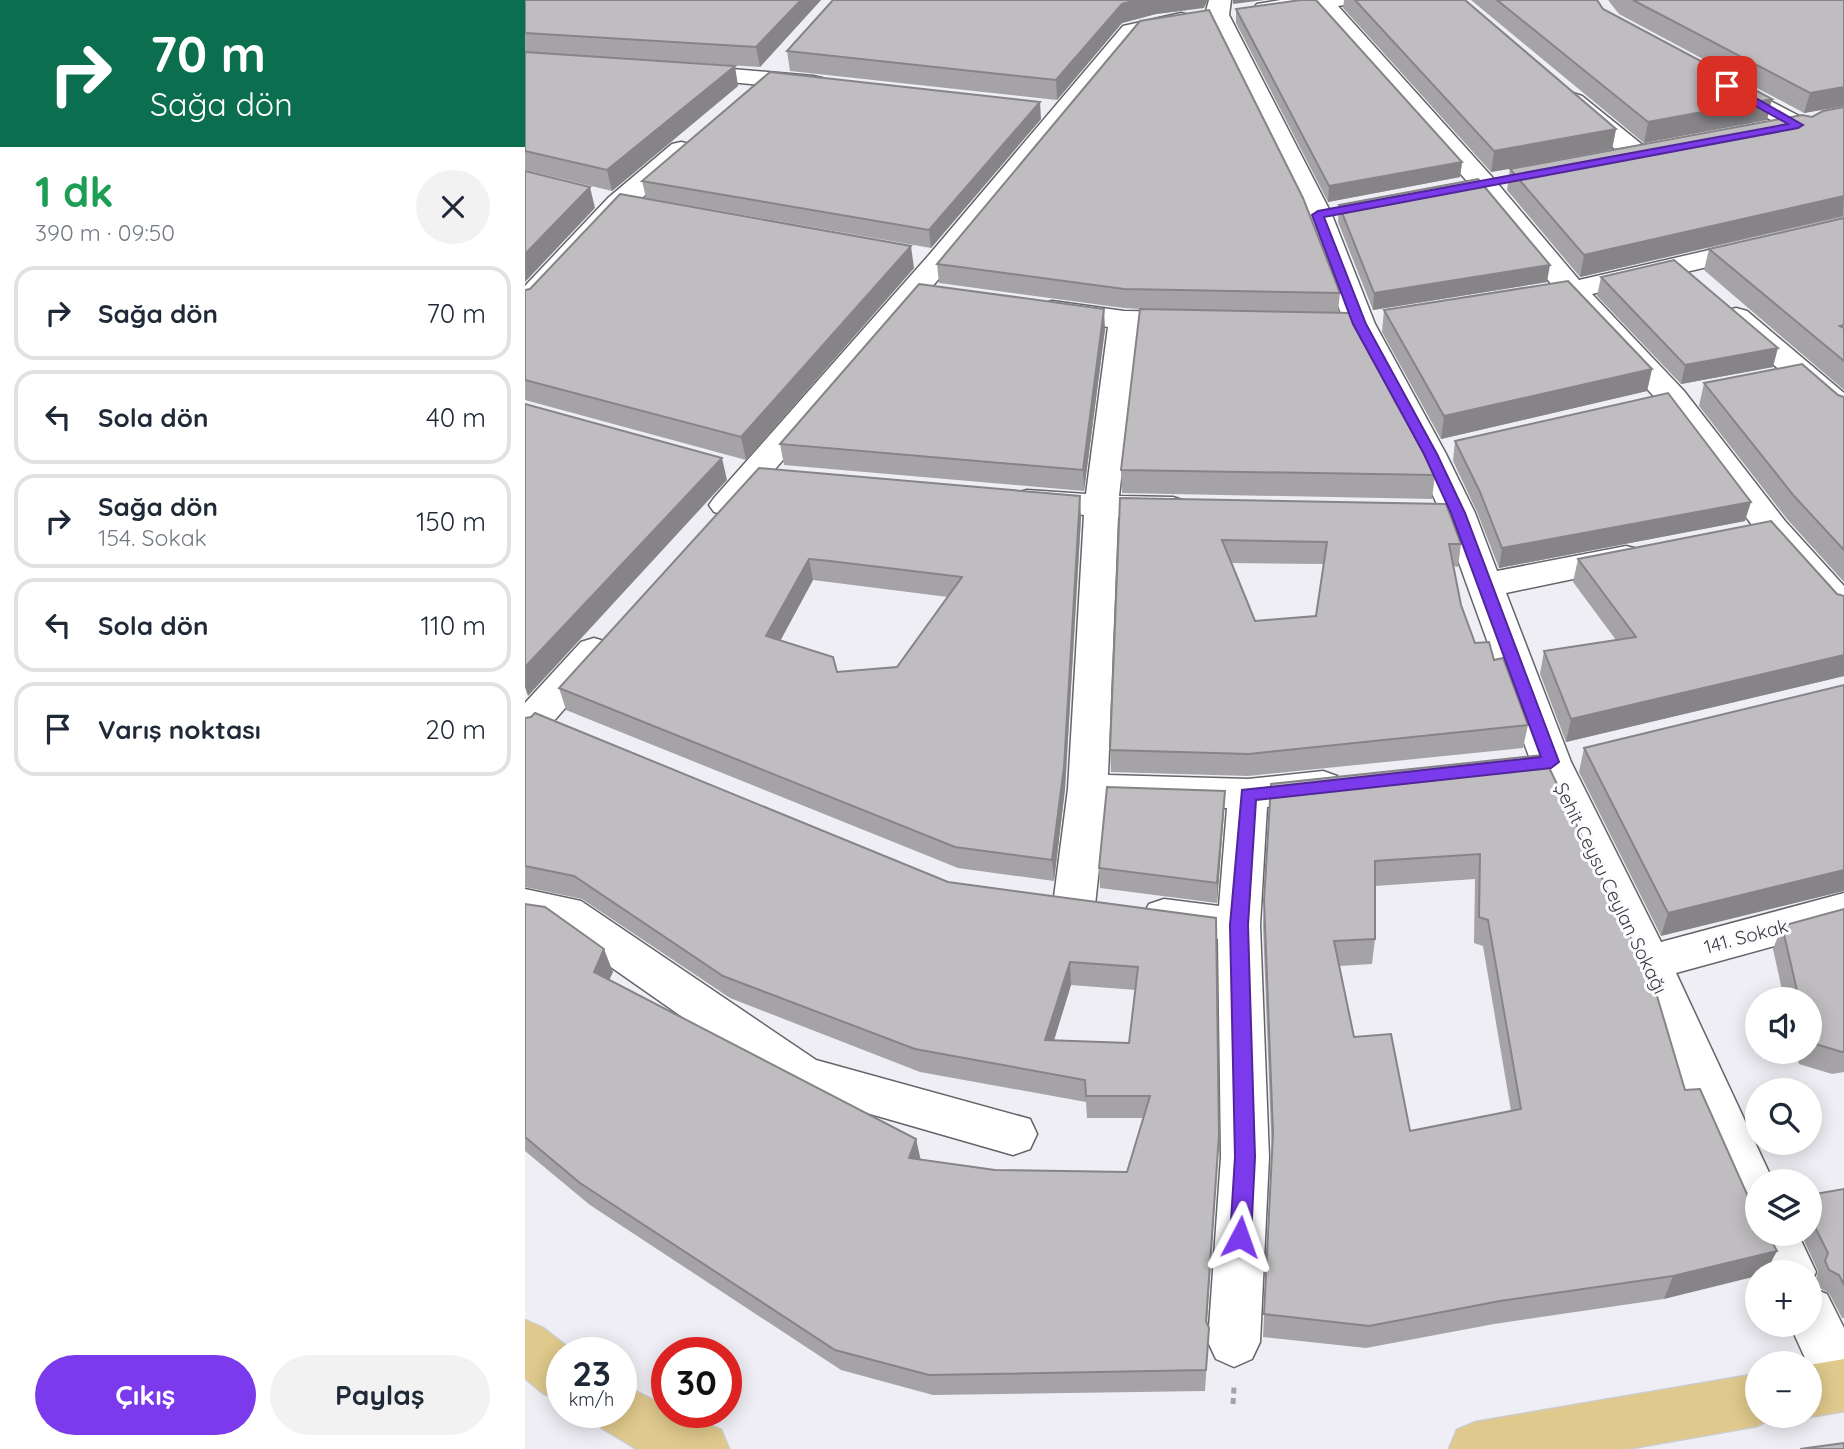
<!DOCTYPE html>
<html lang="tr">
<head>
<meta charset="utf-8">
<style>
	:root { --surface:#fff; --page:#f2f2f3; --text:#1f2937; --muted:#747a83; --line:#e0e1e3; --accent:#7c3aed }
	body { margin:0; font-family:Quicksand,sans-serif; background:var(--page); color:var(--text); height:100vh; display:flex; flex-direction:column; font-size:26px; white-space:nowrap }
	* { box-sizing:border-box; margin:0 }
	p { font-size:23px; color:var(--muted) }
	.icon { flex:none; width:38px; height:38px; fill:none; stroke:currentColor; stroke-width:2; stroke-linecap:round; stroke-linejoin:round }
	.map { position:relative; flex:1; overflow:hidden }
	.panel { display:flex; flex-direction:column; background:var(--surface); width:525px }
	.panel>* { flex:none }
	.guide { background:#0b6e4f; color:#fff; overflow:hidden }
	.tools { position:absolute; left:1220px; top:987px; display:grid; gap:14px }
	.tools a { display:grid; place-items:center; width:77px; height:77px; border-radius:50%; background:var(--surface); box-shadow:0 4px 18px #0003; font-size:35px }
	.speed { position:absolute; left:21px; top:1337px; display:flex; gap:14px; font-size:35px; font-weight:700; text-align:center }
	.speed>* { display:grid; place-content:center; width:91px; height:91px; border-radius:50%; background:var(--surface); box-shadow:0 4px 18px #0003; line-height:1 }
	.speed small { font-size:18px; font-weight:400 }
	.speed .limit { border:10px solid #d22; background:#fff; color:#111 }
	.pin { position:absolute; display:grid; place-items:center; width:60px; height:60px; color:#fff; margin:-30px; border-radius:14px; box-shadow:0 4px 10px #0006 }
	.me { position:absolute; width:77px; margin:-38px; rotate:4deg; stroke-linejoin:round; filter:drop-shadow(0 0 5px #0008) }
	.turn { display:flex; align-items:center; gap:24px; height:147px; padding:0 35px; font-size:32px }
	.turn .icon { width:91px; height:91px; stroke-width:2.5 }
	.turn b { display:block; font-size:49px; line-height:60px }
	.round { display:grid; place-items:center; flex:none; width:74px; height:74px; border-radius:37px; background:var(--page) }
	.head { display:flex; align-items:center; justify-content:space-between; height:119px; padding:0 35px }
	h1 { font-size:42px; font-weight:800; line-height:52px; color:#1e9e55 }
	.cta { display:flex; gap:14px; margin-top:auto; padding:14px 35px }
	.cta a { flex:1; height:80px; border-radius:42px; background:var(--accent); color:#fff; font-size:28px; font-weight:800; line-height:80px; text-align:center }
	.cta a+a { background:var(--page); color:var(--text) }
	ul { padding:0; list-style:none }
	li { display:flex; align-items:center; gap:21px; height:94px; margin:0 14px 10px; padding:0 21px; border:4px solid var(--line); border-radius:21px }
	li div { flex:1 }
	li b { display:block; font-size:26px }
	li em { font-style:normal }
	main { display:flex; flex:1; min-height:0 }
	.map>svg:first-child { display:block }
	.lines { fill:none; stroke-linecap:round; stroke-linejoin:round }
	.street-casing { stroke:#646569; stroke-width:3 }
	.primary-casing { stroke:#cccccd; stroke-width:3 }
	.path { stroke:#a2a2a7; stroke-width:5; stroke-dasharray:6 4.5; stroke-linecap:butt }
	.street { fill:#fff; fill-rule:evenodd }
	.primary { fill:#dfc98c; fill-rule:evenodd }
	.wall { fill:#a5a3a6; fill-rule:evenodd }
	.shaded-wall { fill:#868487 }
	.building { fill:#c0bdc1; stroke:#868487; stroke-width:2; fill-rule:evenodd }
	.route { fill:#7c3aed; stroke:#51269a; stroke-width:2 }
	.labels { text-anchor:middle; stroke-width:6; stroke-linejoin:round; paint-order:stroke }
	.street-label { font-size:19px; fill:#3c3c3f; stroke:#fcfcff }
</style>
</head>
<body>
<main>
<section class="panel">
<div class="guide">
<div class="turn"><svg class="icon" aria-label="right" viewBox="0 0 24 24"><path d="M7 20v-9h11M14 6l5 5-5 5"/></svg><div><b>70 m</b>Sağa dön</div></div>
</div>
<div class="head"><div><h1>1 dk</h1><p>390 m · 09:50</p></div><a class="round"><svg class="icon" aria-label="close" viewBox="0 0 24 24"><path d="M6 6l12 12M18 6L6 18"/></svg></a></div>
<ul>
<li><svg class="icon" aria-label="right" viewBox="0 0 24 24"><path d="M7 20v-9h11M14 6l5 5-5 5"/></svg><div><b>Sağa dön</b></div><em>70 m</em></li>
<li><svg class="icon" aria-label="left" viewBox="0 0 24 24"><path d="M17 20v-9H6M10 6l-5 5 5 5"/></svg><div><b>Sola dön</b></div><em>40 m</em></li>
<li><svg class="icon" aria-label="right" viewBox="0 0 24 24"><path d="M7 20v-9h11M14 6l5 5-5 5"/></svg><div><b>Sağa dön</b><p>154. Sokak</p></div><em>150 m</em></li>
<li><svg class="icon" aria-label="left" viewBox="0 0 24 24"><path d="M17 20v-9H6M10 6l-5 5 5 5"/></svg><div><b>Sola dön</b></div><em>110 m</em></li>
<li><svg class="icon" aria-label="arrive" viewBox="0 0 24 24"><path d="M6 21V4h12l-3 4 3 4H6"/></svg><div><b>Varış noktası</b></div><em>20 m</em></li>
</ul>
<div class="cta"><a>Çıkış</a><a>Paylaş</a></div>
</section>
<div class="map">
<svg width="1319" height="1449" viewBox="0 0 1319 1449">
	<rect width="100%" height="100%" fill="#eeeef4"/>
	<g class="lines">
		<g class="street-casing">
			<g id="street">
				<polygon points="684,0 706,0 704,15 807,215 850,324 921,454 950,513 972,571 1101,546 1113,549 1118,557 1113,565 1101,568 981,593 1046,762 1136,942 1319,893 1319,927 1151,973 1248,1181 1232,1181 1232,1234 1273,1234 1291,1272 1284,1287 1284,1272 1241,1272 1223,1234 1230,1220 1215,1214 1102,963 1006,762 916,513 889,454 820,324 779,215 680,15"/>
				<polygon points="756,0 822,0 819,5 813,6 967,177 1054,280 1319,219 1319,235 1067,294 1159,391 1260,521 1319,586 1319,620 1306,616 1236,537 1137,405 1040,300 1000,307 990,304 985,298 990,292 1027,285 949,189 790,10 740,16 732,14 728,9 732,4"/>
				<polygon points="656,13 664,15 668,20 664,25 614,36 424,267 213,512 201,515 189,512 184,505 189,498 404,255 598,26"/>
				<polygon points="160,65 288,76 297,78 300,83 297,88 288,90 151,77 148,72 151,67"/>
				<polygon points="1201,78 1282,120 1319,132 1319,148 1264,130 1192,90 1189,85 1192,80"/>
				<polygon points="1048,93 1057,96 1120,147 1124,153 1120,159 1111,161 1102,159 1039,106 1035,101 1039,96"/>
				<polygon points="156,142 165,144 169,150 165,156 103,210 10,309 0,312 0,286 83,198 147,144"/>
				<polygon points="527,301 599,311 665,312 676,315 680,321 676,327 665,330 613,329 594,496 648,497 660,501 665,508 660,515 648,519 593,517 583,775 723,779 798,771 812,776 818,786 812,796 798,801 742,807 735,925 744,1157 735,1342 727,1359 709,1367 691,1359 683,1342 696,1157 693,939 639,933 624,928 618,916 624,904 639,899 694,906 702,808 581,804 570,905 564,917 549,921 534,917 528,905 543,789 559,515 490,507 485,500 490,493 502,490 561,494 583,327 517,316 512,310 517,304"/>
				<polygon points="1211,308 1222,311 1319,393 1319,419 1308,416 1200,323 1196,317 1200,311"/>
				<polygon points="69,638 82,642 87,651 82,660 14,738 0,742 0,703 56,642"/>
				<polygon points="0,889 56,901 291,1060 505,1119 512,1134 505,1149 488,1155 262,1090 30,928 0,923"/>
				<polygon points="1284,1287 1302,1294 1319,1328 1319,1410 1300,1402 1265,1325 1284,1325"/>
			</g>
		</g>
		<g class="primary-casing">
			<g id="primary">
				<polygon points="0,1320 18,1328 50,1353 37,1353 37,1400 18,1393 0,1378"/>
				<polygon points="1319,1359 1319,1411 1284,1417 1282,1416 1284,1416 1284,1365"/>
				<polygon points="1232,1374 1232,1416 1252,1416 1232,1426 1102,1449 924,1449 932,1430 951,1422"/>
				<polygon points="96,1384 142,1407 142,1412 152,1412 196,1430 204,1449 112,1449 77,1428 70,1412 96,1412"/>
			</g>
		</g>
		<polyline class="path" points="708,1404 709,1387"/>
		<use href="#street" class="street"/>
		<use href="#primary" class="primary"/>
	</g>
	<g class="wall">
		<polygon points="0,0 296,0 235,67 156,62 213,86 87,191 0,170"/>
		<polygon points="819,0 940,0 1091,129 1087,149 1287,117 1319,107 1319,217 1055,277 982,190 985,169 966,172 818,8"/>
		<polygon points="946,0 1072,0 1078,9 1242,120 1119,143"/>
		<polygon points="1083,0 1319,0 1319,106 1279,113 1094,14"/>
		<polygon points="679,8 631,14 597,23 532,100 265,71 262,51"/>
		<polygon points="711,9 937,162 935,177 803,202 711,23"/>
		<polygon points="516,119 406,248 121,198 117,181"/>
		<polygon points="814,205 1022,282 848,310 813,222"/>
		<polygon points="1319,218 1319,390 1179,270 1184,249"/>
		<polygon points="412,264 815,293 813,312 910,475 907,499 597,493 596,470 615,309 599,308 414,283"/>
		<polygon points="389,268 221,460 0,400 0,290"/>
		<polygon points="1076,277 1248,367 1156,384 1072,296"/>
		<polygon points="859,310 1127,369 1122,391 916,439 857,332"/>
		<polygon points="580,329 559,491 259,465 255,444"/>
		<polygon points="1179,383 1319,397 1319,582 1262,519 1174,406"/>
		<polygon points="930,441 1220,521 974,568 952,512 928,461"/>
		<path d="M234,468L556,517L540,789L529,881L433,868L41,710L34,688ZM288,580L423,597L372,667L312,672L255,641Z"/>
		<path d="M595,498L936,544L933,567L928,566L936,605L950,643L969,660L1003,725L998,748L723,776L586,772L585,750ZM706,563L799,564L791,616L730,621Z"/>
		<polygon points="1053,559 1319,596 1319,676 1041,742 1015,674 1019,651 1091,640 1048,582"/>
		<polygon points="1319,685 1136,936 1054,772 1059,748"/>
		<path d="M0,718L423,882L691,918L694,1135L682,1323L684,1328L680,1391L408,1395L316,1370L65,1205L0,1151V904L88,972L84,980L391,1139L395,1160L470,1170L602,1172L618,1118H562L561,1102L395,1072L205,998L57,899L0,887ZM546,985L611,990L604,1043L529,1040Z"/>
		<path d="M1018,755L1160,1090L1231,1211L1139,1299L969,1324L841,1348L738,1337L747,1157L738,925L746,784ZM950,879L949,943L958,946L986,1111L885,1131L829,1037L814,966L847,964L850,939V886Z"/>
		<polygon points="700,791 699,811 692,903 575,888 574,868"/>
		<polygon points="1319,909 1319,1072 1307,1074 1274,1064 1271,1052 1284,1052 1284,999 1259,999 1248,949 1257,926"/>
		<polygon points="1319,1189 1319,1318 1317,1318 1304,1293 1295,1288 1291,1279 1293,1271 1276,1234 1284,1234 1284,1195"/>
	</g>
	<g class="shaded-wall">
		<polygon points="276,0 296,0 235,67 231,47"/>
		<polygon points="611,0 683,0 679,8 631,14 597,23 532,100 531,80 597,4"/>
		<polygon points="708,0 739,0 708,4"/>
		<polygon points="210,66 213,86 87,191 82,170"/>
		<polygon points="1319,87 1319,106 1279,113 1285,93"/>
		<polygon points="1247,99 1242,120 1119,143 1123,122"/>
		<polygon points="515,102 516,119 406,248 404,230"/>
		<polygon points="1091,129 1087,149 966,172 969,151"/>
		<polygon points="937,162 935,177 803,202 804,186"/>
		<polygon points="65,187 70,208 0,282 0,254"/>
		<polygon points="1319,196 1318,216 1055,277 1059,255"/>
		<polygon points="386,246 389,268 221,460 216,437"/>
		<polygon points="1025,265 1022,282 848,310 849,293"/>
		<polygon points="579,309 580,329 559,491 558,470"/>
		<polygon points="1253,348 1248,367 1156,384 1160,365"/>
		<polygon points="1127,369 1122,391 916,439 919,416"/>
		<polygon points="197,458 202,480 3,696 0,687 0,667"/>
		<polygon points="555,496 556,517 540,789 529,881 527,860"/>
		<polygon points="1226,502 1220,521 974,568 977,548"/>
		<polygon points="284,559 288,580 246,658 241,636"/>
		<polygon points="1319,655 1319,676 1041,742 1046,719"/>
		<polygon points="700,791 699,811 692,903 692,883"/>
		<polygon points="1319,870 1319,891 1136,936 1143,913"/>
		<polygon points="79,949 88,972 77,995 69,972"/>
		<polygon points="545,962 546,985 522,1063 520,1040"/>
		<polygon points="694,1135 693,1157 680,1342 681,1321"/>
		<polygon points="391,1139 396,1161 384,1158"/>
		<polygon points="1252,1251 1241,1272 1232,1272 1232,1276 1139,1299 1148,1276"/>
	</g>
	<g class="building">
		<polygon points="0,0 276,0 231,47 0,33"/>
		<polygon points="308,0 611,0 597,4 531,80 262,51"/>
		<polygon points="776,0 791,0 937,162 804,186 711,9"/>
		<polygon points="830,0 940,0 1091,129 969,151"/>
		<polygon points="972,0 1072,0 1078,9 1247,99 1123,122"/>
		<polygon points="1108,0 1319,0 1319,87 1285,93"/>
		<polygon points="684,10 778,198 815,293 599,289 412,264 615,21"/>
		<polygon points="0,52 210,66 82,170 0,151"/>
		<polygon points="245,72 515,102 404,230 117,181"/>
		<polygon points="1319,107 1319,196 1059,255 985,169 1277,115 1287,117 1298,111"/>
		<polygon points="0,171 65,187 0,254"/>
		<polygon points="953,179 1025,265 849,293 814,205"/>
		<polygon points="95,194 386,246 216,437 0,380 0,290 5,289"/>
		<polygon points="1319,218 1319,325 1315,326 1319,328 1319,361 1184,249"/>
		<polygon points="1149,260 1253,348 1160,365 1076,277"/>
		<polygon points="1043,281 1127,369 919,416 859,310"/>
		<polygon points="394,284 579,309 558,470 255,444"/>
		<polygon points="615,309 825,313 910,475 596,470"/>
		<polygon points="1277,364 1313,395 1319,397 1319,550 1269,496 1179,383"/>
		<polygon points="1143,393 1226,502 977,548 955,492 930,441"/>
		<polygon points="0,404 197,458 0,667"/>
		<path d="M234,468L555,496L539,767L527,860L430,847L34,688ZM284,559L305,561L437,577L372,667L312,672L308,657L241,636Z"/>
		<path d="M595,498L921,504L936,544H924L936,605L950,643L964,642L969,660L978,658L1003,725L724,754L585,750ZM697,540L802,542L791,616L730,621Z"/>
		<polygon points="1246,521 1312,594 1319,596 1319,655 1046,719 1019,651 1111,637 1053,559"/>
		<polygon points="1319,685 1319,870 1143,913 1059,748"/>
		<path d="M10,713L423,882L691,918L694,1135L681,1321L684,1328L681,1370L404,1375L310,1350L55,1183L0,1137V904L20,907L79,949L69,972L391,1139L384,1158L470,1170L602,1172L625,1096H561L560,1080L390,1049L198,976L49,876L0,866V718L6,717ZM545,962L613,967L604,1043L520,1040Z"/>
		<path d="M1018,755L1129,986L1160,1090L1175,1089L1225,1201L1232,1200L1231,1211L1232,1234H1243L1252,1251L1148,1276L975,1301L844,1326L739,1314L748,1133L739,900L746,784ZM955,854L954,917L963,920L996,1109L885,1131L866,1034L829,1037L809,941L850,939V861Z"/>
		<polygon points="582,787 700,791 692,883 574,868"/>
		<polygon points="1319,909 1319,1052 1317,1052 1284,1042 1284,999 1274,999 1257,926"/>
		<polygon points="1319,1189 1319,1285 1314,1275 1304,1270 1300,1261 1303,1253 1284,1215 1284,1195"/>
		<polygon points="1319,1443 1319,1449 1275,1449"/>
	</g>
	<polygon class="route" points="1198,84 1206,84 1278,125 1273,128 799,217 841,324 912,454 940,513 1034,762 1026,768 731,800 723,925 730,1157 726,1237 723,1243 715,1246 708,1243 705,1237 710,1157 705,925 717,790 1016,757 926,513 899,454 828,324 787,215 793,211 1263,124 1198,88"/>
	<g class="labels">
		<g class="street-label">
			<text transform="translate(1086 888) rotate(64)" y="7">Şehit Ceysu Ceylan Sokağı</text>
			<text transform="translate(1221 936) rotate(-15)" y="7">141. Sokak</text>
		</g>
	</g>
</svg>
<div class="tools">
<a><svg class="icon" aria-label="sound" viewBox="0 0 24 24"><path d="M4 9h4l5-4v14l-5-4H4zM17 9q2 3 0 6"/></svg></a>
<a><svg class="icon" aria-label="search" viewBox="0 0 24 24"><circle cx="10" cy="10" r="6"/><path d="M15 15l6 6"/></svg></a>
<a><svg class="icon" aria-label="layers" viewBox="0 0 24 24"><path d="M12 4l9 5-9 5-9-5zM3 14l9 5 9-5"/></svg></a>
<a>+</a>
<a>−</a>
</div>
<div class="speed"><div>23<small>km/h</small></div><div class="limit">30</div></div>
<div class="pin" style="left:1202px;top:86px;background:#d93025"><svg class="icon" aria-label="arrive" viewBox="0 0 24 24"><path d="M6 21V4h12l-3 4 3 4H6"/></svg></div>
<svg class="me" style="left:715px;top:1237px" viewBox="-20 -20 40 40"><path d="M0-17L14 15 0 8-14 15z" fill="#7c3aed" stroke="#fff" stroke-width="4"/></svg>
</div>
</main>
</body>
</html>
